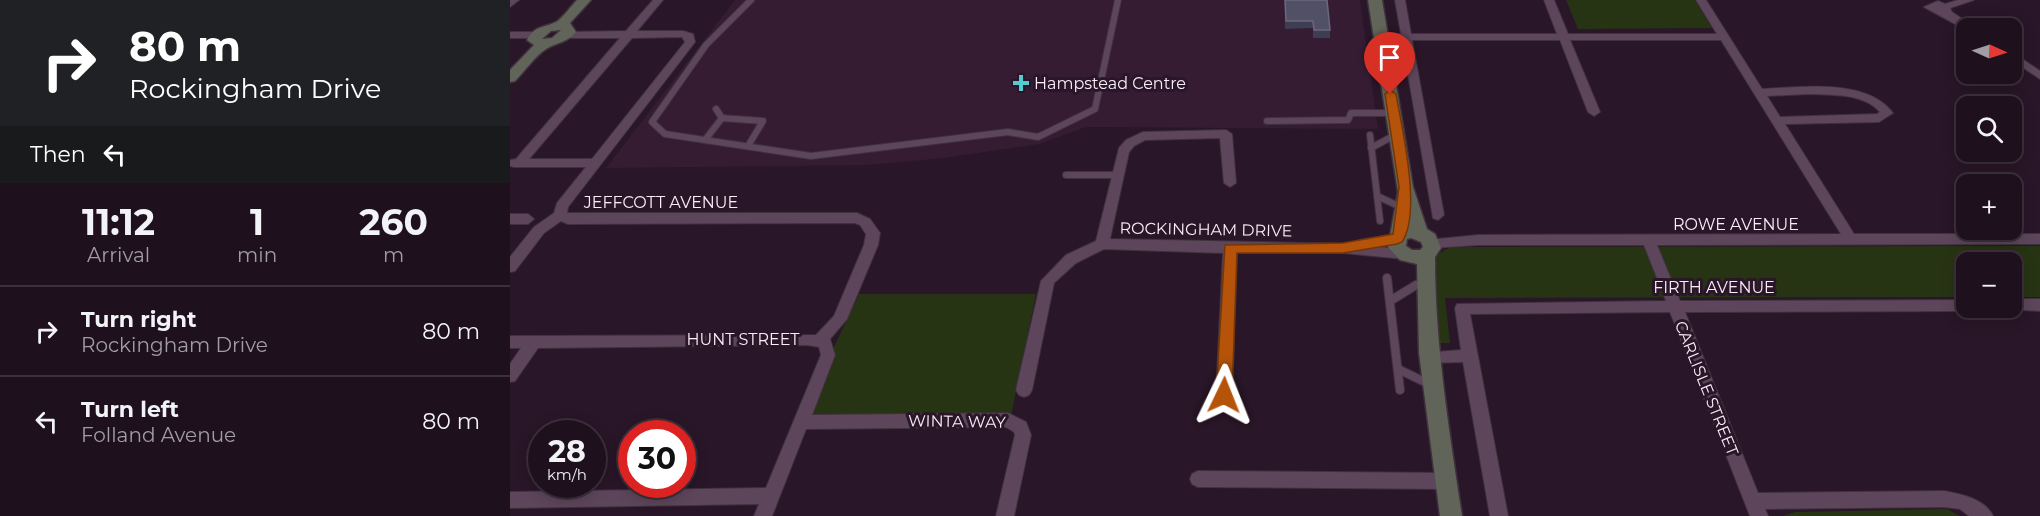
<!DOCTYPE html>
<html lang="en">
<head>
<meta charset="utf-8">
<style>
	:root { --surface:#1f101e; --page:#2c1e2b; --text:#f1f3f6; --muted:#a19da4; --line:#3c303c }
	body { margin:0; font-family:Montserrat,sans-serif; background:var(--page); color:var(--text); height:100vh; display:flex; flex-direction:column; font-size:22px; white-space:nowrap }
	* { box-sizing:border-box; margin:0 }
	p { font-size:20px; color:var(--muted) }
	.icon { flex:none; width:33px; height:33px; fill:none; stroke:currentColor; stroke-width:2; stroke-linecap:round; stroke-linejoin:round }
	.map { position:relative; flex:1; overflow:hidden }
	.side { display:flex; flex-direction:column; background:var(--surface); width:510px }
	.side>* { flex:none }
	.top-card { background:#202124; color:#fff; overflow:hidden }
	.needle { width:39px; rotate:93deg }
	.tools { position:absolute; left:1446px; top:18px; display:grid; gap:12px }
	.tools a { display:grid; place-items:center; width:66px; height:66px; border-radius:12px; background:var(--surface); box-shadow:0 3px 15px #0003,0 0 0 2px var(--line); font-size:30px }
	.speed { position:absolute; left:18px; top:420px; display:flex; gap:12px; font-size:30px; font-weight:700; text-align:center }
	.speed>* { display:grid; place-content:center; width:78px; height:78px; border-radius:50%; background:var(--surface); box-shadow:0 3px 15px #0003,0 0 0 2px var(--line); line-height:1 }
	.speed small { font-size:15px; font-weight:400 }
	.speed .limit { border:9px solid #d22; background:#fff; color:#111 }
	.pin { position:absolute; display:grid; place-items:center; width:51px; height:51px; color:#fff; margin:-62px -26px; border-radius:50% 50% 50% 0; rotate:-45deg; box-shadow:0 0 6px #0007 }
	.pin .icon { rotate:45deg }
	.me { position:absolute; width:66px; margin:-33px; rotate:2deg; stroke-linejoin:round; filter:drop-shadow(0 0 4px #0008) }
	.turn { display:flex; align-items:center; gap:21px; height:126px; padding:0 30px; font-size:27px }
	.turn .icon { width:78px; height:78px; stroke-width:2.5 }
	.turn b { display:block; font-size:42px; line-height:51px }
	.then { display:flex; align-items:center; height:57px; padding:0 30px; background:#0003; gap:12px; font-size:22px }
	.eta { display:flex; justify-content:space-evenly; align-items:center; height:102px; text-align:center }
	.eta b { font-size:36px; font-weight:700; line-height:42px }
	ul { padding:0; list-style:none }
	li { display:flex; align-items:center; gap:18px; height:90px; padding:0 30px; border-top:2px solid var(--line) }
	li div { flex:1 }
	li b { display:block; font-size:22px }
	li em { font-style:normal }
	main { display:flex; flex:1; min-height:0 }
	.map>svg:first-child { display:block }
	.built { fill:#351c33 }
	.green { fill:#273414 }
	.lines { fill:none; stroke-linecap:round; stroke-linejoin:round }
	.lane-far1-casing { stroke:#40313e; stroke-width:8 }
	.lane-casing { stroke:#40313e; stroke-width:10 }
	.street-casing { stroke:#40313e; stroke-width:2 }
	.secondary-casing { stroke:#40313e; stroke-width:3 }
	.lane-far1 { stroke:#5d465b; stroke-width:6 }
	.lane { stroke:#5d465b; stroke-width:8 }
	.street { fill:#5d465b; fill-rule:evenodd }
	.secondary { fill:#616559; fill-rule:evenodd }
	.wall { fill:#3d3d54 }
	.building { fill:#525066; stroke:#6c687d; stroke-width:1.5 }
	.route { fill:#b45309; stroke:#753606; stroke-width:1.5 }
	.poi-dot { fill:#52ccd0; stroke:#291628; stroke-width:2 }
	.labels { text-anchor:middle; stroke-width:6; stroke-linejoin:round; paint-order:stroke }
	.poi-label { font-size:16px; fill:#faecf8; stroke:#291628; text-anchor:start }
	.street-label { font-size:16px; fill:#faecf8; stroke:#291628 }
</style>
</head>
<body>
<main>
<section class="side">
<div class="top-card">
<div class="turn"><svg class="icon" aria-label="right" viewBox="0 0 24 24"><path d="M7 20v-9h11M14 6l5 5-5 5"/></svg><div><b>80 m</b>Rockingham Drive</div></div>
<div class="then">Then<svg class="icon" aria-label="left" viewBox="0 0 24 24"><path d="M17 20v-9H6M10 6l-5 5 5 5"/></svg></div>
</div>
<div class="eta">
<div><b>11:12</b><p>Arrival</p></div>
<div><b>1</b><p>min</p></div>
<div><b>260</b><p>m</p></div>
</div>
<ul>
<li><svg class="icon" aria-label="right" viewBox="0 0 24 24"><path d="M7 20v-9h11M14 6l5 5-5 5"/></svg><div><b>Turn right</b><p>Rockingham Drive</p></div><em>80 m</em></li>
<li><svg class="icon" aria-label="left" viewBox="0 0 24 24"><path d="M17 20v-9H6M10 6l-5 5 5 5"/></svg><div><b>Turn left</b><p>Folland Avenue</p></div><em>80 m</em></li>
</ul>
</section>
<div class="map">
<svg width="1530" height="516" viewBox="0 0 1530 516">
	<rect width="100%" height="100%" fill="#291628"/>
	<polygon class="built" points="225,0 850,0 868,129 576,127 529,144 434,158 357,165 96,168"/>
	<g class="green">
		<polygon points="1056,0 1185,0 1202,28 1068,29"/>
		<polygon points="1530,246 1530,297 1502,297 1502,262 1456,262 1456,297 935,298 940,343 927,343 917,261 940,247"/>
		<polygon points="349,294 526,294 501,416 289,421"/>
		<polygon points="1437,509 1450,516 1273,516 1285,512"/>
	</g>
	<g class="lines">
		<g class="lane-far1-casing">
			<g id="lane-far1">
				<polyline points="241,0 196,45 142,122 155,134 301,156 498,132 528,137 585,109 608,0"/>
				<polyline points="206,109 212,118"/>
				<polyline points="757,121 838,120 841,113 884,113"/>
				<polyline points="860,135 870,221"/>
				<polyline points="195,140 212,118 253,121 238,146"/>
				<polyline points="861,148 885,135"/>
				<polyline points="556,175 608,175"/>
				<polyline points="867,196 893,208"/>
			</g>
		</g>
		<g class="lane-casing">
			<g id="lane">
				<polyline points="877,278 890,390"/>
				<polyline points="880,301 906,285"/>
				<polyline points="888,369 921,385"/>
			</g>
		</g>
		<g class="street-casing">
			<g id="street">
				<polygon points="0,0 9,0 0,7"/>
				<path d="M143,0H153L127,31H173L183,34L185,42L58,207L57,213H347L360,219L370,233L368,245L337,319L320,339L325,355L302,415L498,413L516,422L521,435L504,516H486L505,435L504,432L496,427L296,429L262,516H244L249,504L0,508V492L256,488L311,355L309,347L297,345L28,348L5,381L0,382V364L11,348H0V336L306,335L324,316L354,245L356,234L350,225L345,223L58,224L51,221L34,233L5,271L0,272V257L24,227L44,213L47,203L76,167H4L0,166V160L6,159L110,38H57L52,35L57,32L116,31ZM172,37L175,42L82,159H19L122,38Z"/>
				<path d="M885,0H895L901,34H1047L1034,0H1044L1058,34H1207L1186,0H1196L1252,89C1291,87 1357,78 1383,113L1369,122L1275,124L1344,234H1530V244L1147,245L1170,301L1456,300V308H1462L1456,311L1175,312L1248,493L1434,491C1451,494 1475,499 1483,516H1459L1450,509L1434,507L1255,509L1258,516H1240L1160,312L960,314L998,516H980L953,362L918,363L913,361L911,357L913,353L951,350L945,308L947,304L1156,301L1134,245H968L922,248L917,246L915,243L917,240L968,235L1331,234L1211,40H1060L1090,112L1084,116L1078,112L1050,40H902L934,215L928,220L923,218L892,40H872L867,37L872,34H891ZM1298,94C1322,95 1353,93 1370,112L1367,114L1270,117L1257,96Z"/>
				<polygon points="1448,0 1464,0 1440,8 1442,12 1466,28 1456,30 1414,7 1428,1 1435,4"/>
				<polygon points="0,32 26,32 31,35 26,38 0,38"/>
				<polygon points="1502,52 1530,71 1530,79 1502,60"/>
				<polygon points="716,130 722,134 726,183 720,187 714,183 710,138 635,140 624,146 619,152 600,239 844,244 850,240 887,234 894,239 892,242 870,247 899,250 901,254 899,258 894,259 833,253 727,253 722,395 719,400 714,402 709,400 706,395 713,253 594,249 566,263 544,283 522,390 519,395 514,397 509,395 506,390 531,281 556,255 586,241 609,148 616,140 633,132"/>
				<polygon points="0,214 18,214 24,219 18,224 0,224"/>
				<polygon points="1502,299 1530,299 1530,311 1497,309 1502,308"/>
				<polygon points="688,471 936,473 942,476 944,481 942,486 936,489 688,487 682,484 680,479 682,474"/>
			</g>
		</g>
		<g class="secondary-casing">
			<g id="secondary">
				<path d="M67,0H81L60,23L66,32C57,43 47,42 36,49C25,56 15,71 5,81L0,82V70L24,45L17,40C24,26 33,28 46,22C53,18 61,6 67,0ZM51,30L42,38L32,39L41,31Z"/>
				<path d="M858,0H872L903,187L917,229L925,234L931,248L925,257C925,344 939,430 952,516H930L909,353L907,264L890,260L878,247L888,192ZM901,238L911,242L913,247L910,250H902L896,246L897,239Z"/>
			</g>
		</g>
		<use href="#lane-far1" class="lane-far1"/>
		<use href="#lane" class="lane"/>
		<use href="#street" class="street"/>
		<use href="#secondary" class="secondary"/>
	</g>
	<polygon class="wall" points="775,0 820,30 820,38 803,38 803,28 775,29"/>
	<polygon class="building" points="775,0 817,0 820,30 804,30 803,21 776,21"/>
	<path class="route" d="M880,90L886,94C892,129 912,212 892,242L887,244L833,253H727L722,395L720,400L714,402L709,400L706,395L715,245L833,243L883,234L889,187L875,94Z"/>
	<path class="poi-dot" d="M508 74h6v6h6v6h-6v6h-6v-6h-6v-6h6z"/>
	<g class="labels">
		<g class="poi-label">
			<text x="524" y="89">Hampstead Centre</text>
		</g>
		<g class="street-label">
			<text x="151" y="208">JEFFCOTT AVENUE</text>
			<text x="1226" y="230">ROWE AVENUE</text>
			<text transform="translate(696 229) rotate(1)" y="6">ROCKINGHAM DRIVE</text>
			<text x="1204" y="293">FIRTH AVENUE</text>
			<text x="233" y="345">HUNT STREET</text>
			<text transform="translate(1197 388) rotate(68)" y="6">CARLISLE STREET</text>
			<text transform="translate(447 421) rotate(1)" y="6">WINTA WAY</text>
		</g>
	</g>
</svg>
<div class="tools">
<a><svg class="needle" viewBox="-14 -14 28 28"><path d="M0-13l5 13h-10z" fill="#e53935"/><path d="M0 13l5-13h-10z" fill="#a19da4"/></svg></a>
<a><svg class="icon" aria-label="search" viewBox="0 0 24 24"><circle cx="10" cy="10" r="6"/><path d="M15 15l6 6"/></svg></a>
<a>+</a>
<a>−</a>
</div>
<div class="speed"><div>28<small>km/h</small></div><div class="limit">30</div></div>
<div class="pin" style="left:880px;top:94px;background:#d93025"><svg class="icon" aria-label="arrive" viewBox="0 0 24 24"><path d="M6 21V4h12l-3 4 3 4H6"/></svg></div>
<svg class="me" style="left:714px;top:395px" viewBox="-20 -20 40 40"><path d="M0-17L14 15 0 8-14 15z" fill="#b45309" stroke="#fff" stroke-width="4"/></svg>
</div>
</main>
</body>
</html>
